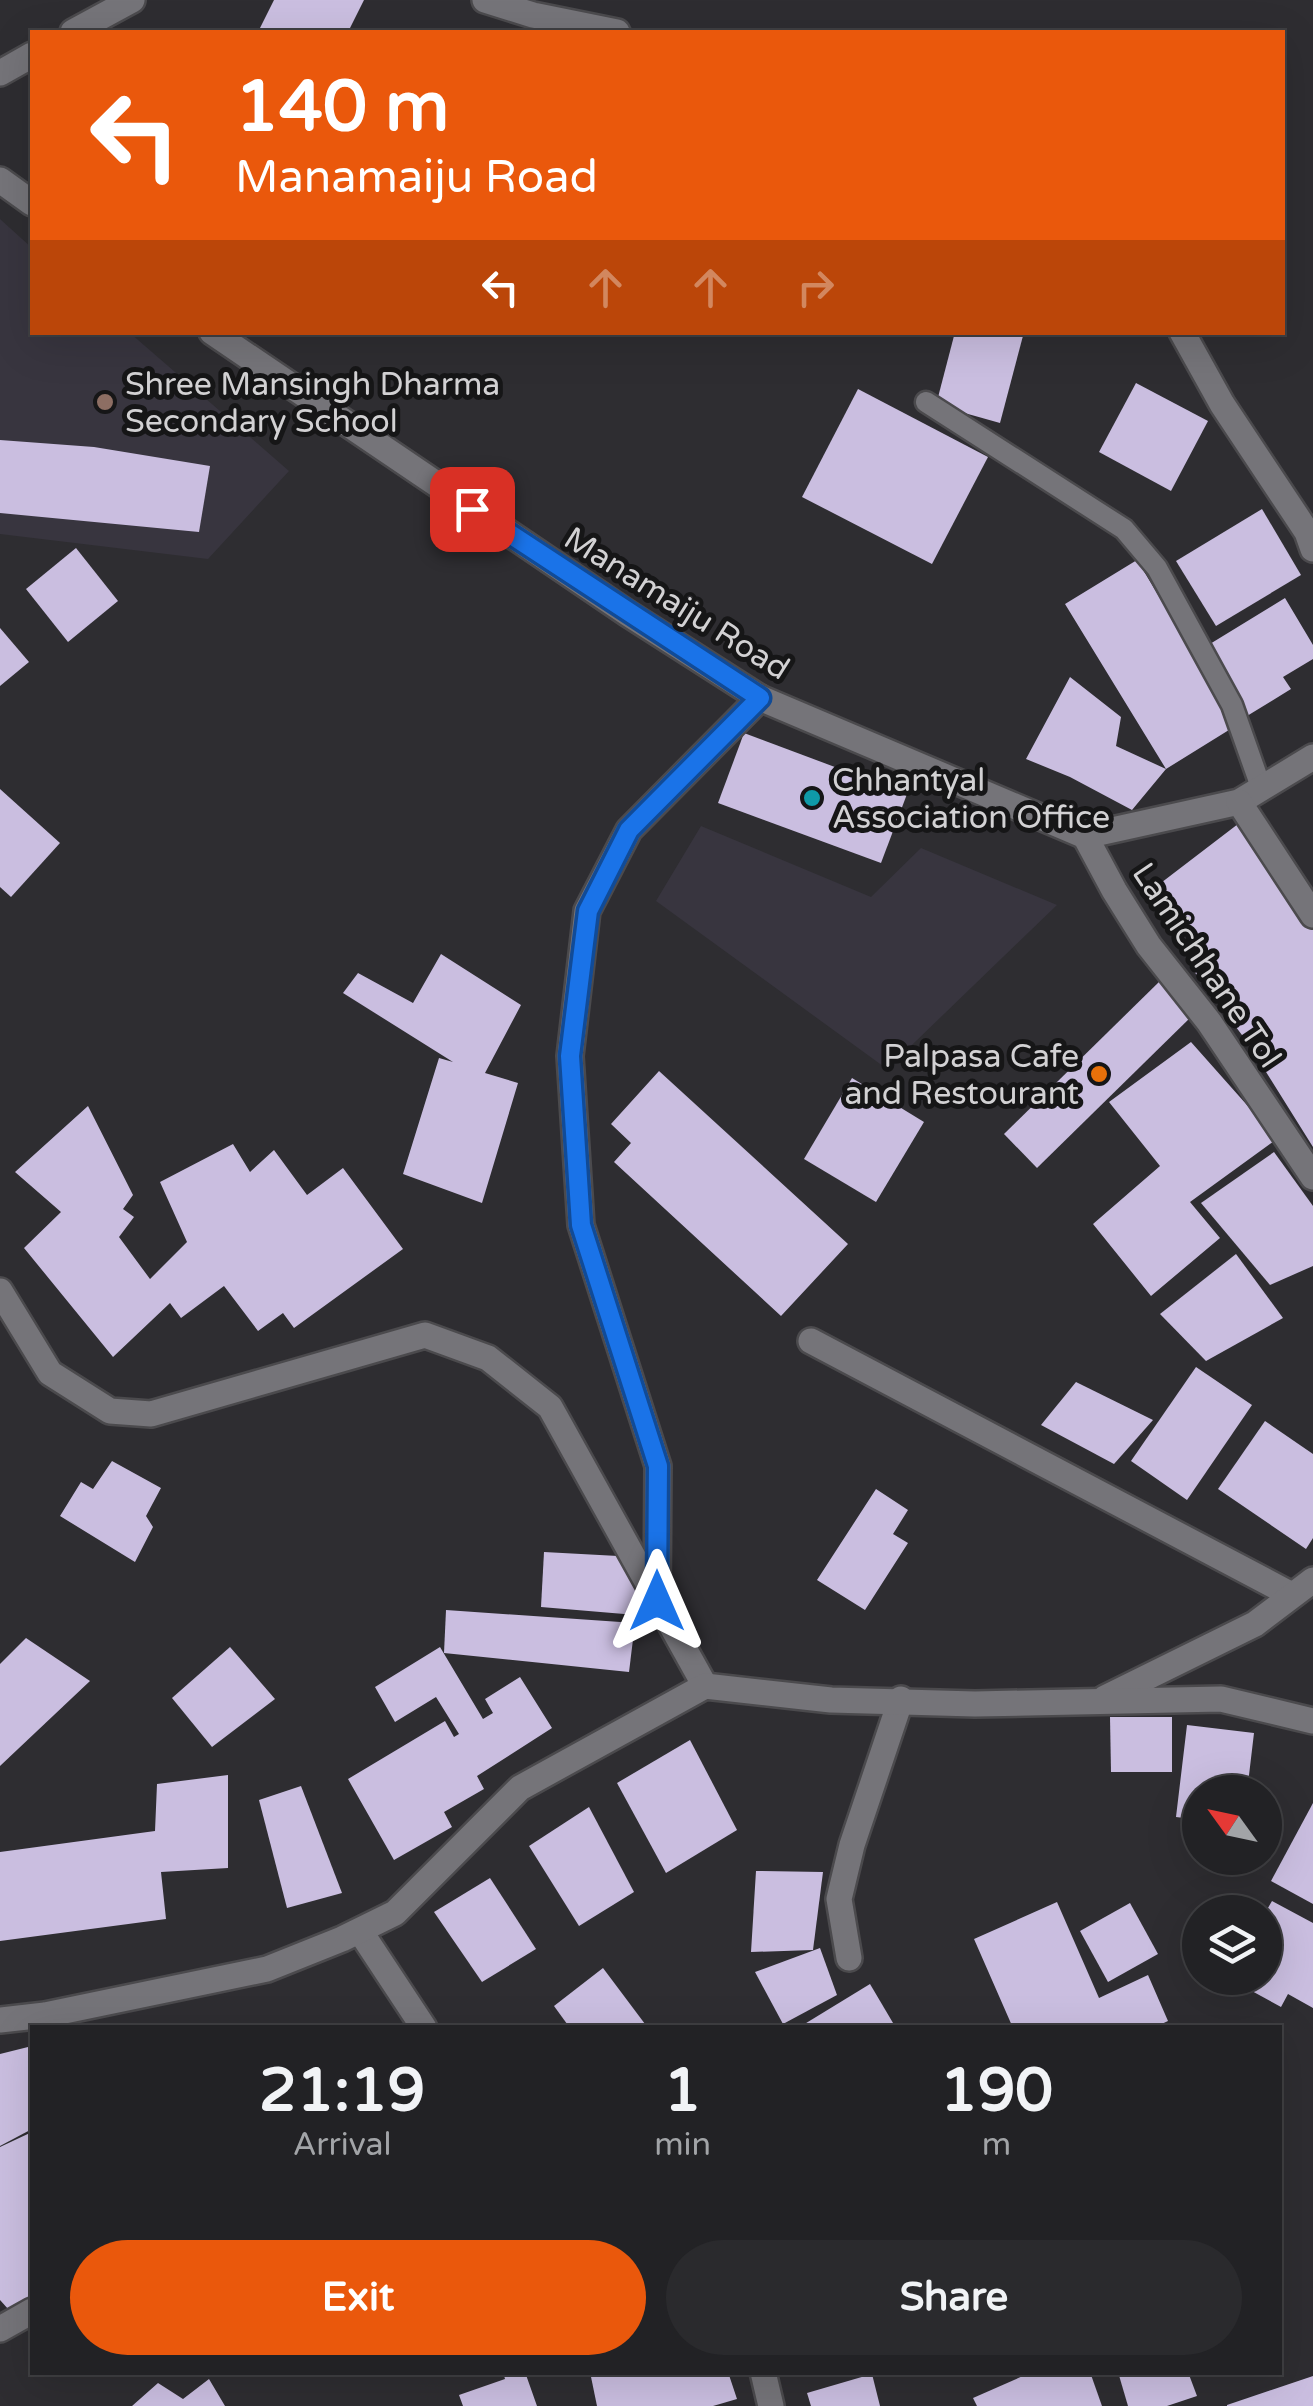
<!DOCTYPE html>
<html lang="en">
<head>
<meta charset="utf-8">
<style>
	:root { --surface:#222225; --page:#2a2a2d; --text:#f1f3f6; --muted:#a2a4a7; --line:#3f3f42; --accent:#ea580c }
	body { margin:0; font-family:"Varela Round",sans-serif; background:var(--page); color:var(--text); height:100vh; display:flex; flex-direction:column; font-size:38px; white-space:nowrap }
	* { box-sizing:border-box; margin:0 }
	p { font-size:32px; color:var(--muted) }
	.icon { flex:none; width:55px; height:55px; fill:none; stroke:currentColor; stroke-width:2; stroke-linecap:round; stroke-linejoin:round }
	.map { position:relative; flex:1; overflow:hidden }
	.sheet { position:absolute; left:30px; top:2025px; width:1252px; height:350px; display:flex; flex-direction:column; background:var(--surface); border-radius:0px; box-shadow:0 10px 40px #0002,0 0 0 2px var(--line) }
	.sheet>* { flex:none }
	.hud { position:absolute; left:30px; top:30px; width:1255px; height:305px; border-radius:0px; box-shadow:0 10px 40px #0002,0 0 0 2px var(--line); background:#ea580c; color:#fff; overflow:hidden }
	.needle { width:65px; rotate:303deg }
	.fabs { position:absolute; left:1182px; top:1775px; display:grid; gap:20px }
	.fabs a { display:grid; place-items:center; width:100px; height:100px; border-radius:50%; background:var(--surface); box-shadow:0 10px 40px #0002,0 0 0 2px var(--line); font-size:50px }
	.pin { position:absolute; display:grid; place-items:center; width:85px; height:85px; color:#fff; margin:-42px; border-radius:20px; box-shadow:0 5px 15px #0006 }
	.me { position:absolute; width:110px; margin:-55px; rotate:0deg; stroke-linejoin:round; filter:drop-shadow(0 0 8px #0008) }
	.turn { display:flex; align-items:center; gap:35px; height:210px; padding:0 40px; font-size:45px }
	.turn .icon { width:130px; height:130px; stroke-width:2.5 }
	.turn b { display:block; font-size:70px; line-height:85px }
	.lanes { display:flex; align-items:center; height:95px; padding:0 40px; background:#0003; justify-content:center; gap:50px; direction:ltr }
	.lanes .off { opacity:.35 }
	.eta { display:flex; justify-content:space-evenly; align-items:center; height:170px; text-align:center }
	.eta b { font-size:60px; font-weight:700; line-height:70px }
	.cta { display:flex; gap:20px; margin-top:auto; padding:20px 40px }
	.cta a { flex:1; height:115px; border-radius:60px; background:var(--accent); color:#fff; font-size:40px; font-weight:700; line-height:115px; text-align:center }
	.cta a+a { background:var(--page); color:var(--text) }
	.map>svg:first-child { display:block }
	.built { fill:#38353f }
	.building { fill:#cabee0 }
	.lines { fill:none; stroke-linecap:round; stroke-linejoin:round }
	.service-casing { stroke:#4b4a4d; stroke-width:25 }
	.minor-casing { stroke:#4b4a4d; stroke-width:30 }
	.service { stroke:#757479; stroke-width:20 }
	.minor { stroke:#757479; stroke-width:25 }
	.route-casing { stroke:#114b97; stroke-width:25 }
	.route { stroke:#1a73e8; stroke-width:18 }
	.education-dot { fill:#8d6e63; stroke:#161617; stroke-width:4 }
	.culture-dot { fill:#0f9aa8; stroke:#161617; stroke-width:4 }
	.food-dot { fill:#e8710a; stroke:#161617; stroke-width:4 }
	.labels { text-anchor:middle; stroke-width:10; stroke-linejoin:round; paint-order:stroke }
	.poi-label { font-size:32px; fill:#d2d1d3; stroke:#161617; text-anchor:start }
	.street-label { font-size:32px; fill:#d2d1d3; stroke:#161617 }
</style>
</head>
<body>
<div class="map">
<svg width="1313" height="2406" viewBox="0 0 1313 2406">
	<rect width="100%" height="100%" fill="#2e2d31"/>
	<g class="built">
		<polygon points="0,219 32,248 32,332 130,333 289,471 208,559 0,534"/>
		<polygon points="701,826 871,897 921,848 1057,905 887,1069 656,901"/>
	</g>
	<g class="building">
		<polygon points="274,0 364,0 348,32 258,32"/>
		<polygon points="955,332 1024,332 1000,423 936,405"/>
		<polygon points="1136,383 1208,421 1171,491 1099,452"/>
		<polygon points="858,389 988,457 932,564 802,497"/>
		<polygon points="0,440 94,447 210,466 199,532 0,513"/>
		<polygon points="1262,509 1301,575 1216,626 1176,561"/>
		<polygon points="76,548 118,601 68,642 26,589"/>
		<polygon points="1137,560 1237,725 1166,769 1132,810 1070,777 1026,759 1070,677 1121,717 1116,746 1166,769 1065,604"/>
		<polygon points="1285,598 1313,645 1313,659 1283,677 1291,689 1247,716 1205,647"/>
		<polygon points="0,628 29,662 0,686"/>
		<polygon points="744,733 907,794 881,863 718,803"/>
		<polygon points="0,789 60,843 11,897 0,887"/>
		<polygon points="1238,824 1313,923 1313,1147 1248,1043 1190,966 1203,956 1153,889"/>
		<polygon points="441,954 521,1005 485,1073 518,1083 482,1203 403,1174 439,1058 453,1062 343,993 358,973 413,1003"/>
		<polygon points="1161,980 1194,1014 1037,1168 1004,1134"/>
		<polygon points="1191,1042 1277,1139 1190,1202 1220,1238 1151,1296 1093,1224 1160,1166 1109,1102"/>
		<polygon points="659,1071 848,1244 781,1316 614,1162 631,1143 611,1124"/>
		<polygon points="852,1078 924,1122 876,1202 804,1159"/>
		<polygon points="88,1106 133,1195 123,1209 134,1217 119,1237 150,1279 187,1242 160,1182 233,1144 250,1172 274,1150 307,1195 343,1168 403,1249 294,1328 283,1313 258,1331 224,1286 181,1318 170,1303 113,1357 24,1248 61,1212 15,1172"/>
		<polygon points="1274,1152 1313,1206 1313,1266 1270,1285 1201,1203"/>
		<polygon points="1236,1254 1283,1318 1206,1361 1160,1314"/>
		<polygon points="1196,1367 1252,1405 1187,1500 1131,1461"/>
		<polygon points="1076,1382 1153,1420 1114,1464 1041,1425"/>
		<polygon points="1265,1421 1313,1454 1313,1538 1306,1549 1218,1489"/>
		<polygon points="112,1461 161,1488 146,1516 153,1527 135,1562 60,1516 81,1482 93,1489"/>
		<polygon points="876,1489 908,1510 893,1534 908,1543 865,1610 817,1580"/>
		<polygon points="544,1552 618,1556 640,1576 636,1615 541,1607"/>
		<polygon points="446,1610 635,1623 629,1672 444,1653"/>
		<polygon points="26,1638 90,1681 0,1766 0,1664"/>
		<polygon points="230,1647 275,1699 212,1747 172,1698"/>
		<polygon points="440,1647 483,1719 493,1713 485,1699 520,1677 552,1728 477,1776 484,1789 444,1812 452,1827 394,1860 348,1779 445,1721 454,1737 459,1734 436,1697 395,1722 375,1687"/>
		<polygon points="1110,1717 1172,1717 1172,1772 1111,1772"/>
		<polygon points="1187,1725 1254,1733 1247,1792 1200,1792 1200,1820 1176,1817"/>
		<polygon points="690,1740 737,1830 666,1873 617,1783"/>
		<polygon points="228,1775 228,1868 161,1872 166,1919 0,1941 0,1852 155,1831 157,1784"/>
		<polygon points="301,1786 342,1893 287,1908 259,1800"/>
		<polygon points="1313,1803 1313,1904 1271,1881"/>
		<polygon points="589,1807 634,1892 579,1926 529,1846"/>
		<polygon points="756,1871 823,1872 813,1950 751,1952"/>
		<polygon points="490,1878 536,1949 482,1982 434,1912"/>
		<polygon points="1272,1901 1313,1923 1313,2008 1288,1994 1281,2007 1228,1978 1265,1978 1265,1913"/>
		<polygon points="1057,1902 1099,1998 1148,1975 1168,2021 1153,2028 1013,2028 974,1939"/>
		<polygon points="1130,1903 1158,1954 1108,1982 1080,1931"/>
		<polygon points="820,1948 837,1995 783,2024 755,1972"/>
		<polygon points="603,1968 648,2028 570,2028 554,2006"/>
		<polygon points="870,1984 896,2028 798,2028"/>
		<polygon points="32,2046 32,2129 0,2146 0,2054"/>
		<polygon points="32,2132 32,2296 9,2310 0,2300 0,2147"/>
		<polygon points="503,2372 525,2372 537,2406 463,2406 459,2395 505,2379"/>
		<polygon points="590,2372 728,2372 737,2399 713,2406 597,2406"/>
		<polygon points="1032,2372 1090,2372 1102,2406 977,2406 973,2398"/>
		<polygon points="1118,2372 1188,2372 1197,2396 1167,2406 1128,2406"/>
		<polygon points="872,2374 880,2406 811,2406 807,2393"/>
		<polygon points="1313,2376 1313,2406 1227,2406 1227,2405"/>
		<polygon points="209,2379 225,2406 132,2406 158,2383 183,2399"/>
	</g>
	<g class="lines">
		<g class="service-casing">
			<polyline id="service" points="926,402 1124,529 1157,568 1232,705 1262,790"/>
		</g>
		<g class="minor-casing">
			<g id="minor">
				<polyline points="485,0 533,15 617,32"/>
				<polyline points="73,32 132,0"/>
				<polyline points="0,73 32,55"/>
				<polyline points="0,180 32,203"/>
				<polyline points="212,332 627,613 760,698 1085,836 1239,802 1313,757"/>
				<polyline points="1182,332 1222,404 1307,532 1313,549"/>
				<polyline points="1239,802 1313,915"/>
				<polyline points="1085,836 1114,890 1149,946 1209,1022 1313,1177"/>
				<polyline points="0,1291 50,1373 110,1411 151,1414 425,1335 488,1358 550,1407 705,1686"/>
				<polyline points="811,1341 1290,1594"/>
				<polyline points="657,1601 658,1466 581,1225 570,1056 587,911 629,830 760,698"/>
				<polyline points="1105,1698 1255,1624 1313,1580"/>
				<polyline points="360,1931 424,2028"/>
				<polyline points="849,1958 839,1899 852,1845 901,1699"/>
				<polyline points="0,2020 45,2015 267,1969 342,1939 395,1913 520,1788 705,1686 831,1700 975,1704 1221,1699 1313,1721"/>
				<polyline points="0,2329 32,2311"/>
				<polyline points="763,2372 771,2406"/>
			</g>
		</g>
		<use href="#service" class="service"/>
		<use href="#minor" class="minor"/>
	</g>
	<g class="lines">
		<g class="route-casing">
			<polyline id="route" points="472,509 760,698 629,830 588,911 570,1056 581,1225 658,1466 657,1601"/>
		</g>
		<use href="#route" class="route"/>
	</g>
	<circle class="education-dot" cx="105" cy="402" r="10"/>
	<circle class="culture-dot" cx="812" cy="798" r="10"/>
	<circle class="food-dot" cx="1099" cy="1074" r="10"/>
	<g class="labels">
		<g class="poi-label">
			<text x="125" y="395">Shree Mansingh Dharma<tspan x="125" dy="37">Secondary School</tspan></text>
			<text x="832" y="791">Chhantyal<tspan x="832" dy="37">Association Office</tspan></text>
			<text x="1079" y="1067" text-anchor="end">Palpasa Cafe<tspan x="1079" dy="37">and Restourant</tspan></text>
		</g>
		<g class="street-label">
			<text transform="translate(677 603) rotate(32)" y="11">Manamaiju Road</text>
			<text transform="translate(1207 965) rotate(56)" y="11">Lamichhane Tol</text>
		</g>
	</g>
</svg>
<div class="fabs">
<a><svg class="needle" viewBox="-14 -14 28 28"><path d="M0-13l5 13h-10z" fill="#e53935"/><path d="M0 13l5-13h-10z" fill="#a2a4a7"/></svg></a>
<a><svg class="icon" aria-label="layers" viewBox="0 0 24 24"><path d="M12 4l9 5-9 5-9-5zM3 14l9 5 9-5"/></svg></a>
</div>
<div class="pin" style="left:472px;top:509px;background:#d93025"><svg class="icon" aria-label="arrive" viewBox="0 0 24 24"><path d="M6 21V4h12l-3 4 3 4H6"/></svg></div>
<svg class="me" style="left:657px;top:1601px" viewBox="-20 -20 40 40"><path d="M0-17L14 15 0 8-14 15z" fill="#1a73e8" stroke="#fff" stroke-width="4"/></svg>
<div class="hud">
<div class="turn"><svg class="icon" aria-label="left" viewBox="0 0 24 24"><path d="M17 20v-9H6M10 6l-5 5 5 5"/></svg><div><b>140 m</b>Manamaiju Road</div></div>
<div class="lanes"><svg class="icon" aria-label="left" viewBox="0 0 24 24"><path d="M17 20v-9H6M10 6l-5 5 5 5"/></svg><svg class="icon off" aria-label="ahead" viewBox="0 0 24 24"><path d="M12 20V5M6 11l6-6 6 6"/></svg><svg class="icon off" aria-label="ahead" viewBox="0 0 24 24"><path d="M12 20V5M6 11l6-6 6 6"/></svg><svg class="icon off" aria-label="right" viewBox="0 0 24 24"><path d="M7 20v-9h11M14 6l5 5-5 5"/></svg></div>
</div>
<section class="sheet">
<div class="eta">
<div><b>21:19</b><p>Arrival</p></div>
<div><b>1</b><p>min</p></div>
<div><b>190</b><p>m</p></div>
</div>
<div class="cta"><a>Exit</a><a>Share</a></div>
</section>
</div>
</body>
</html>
